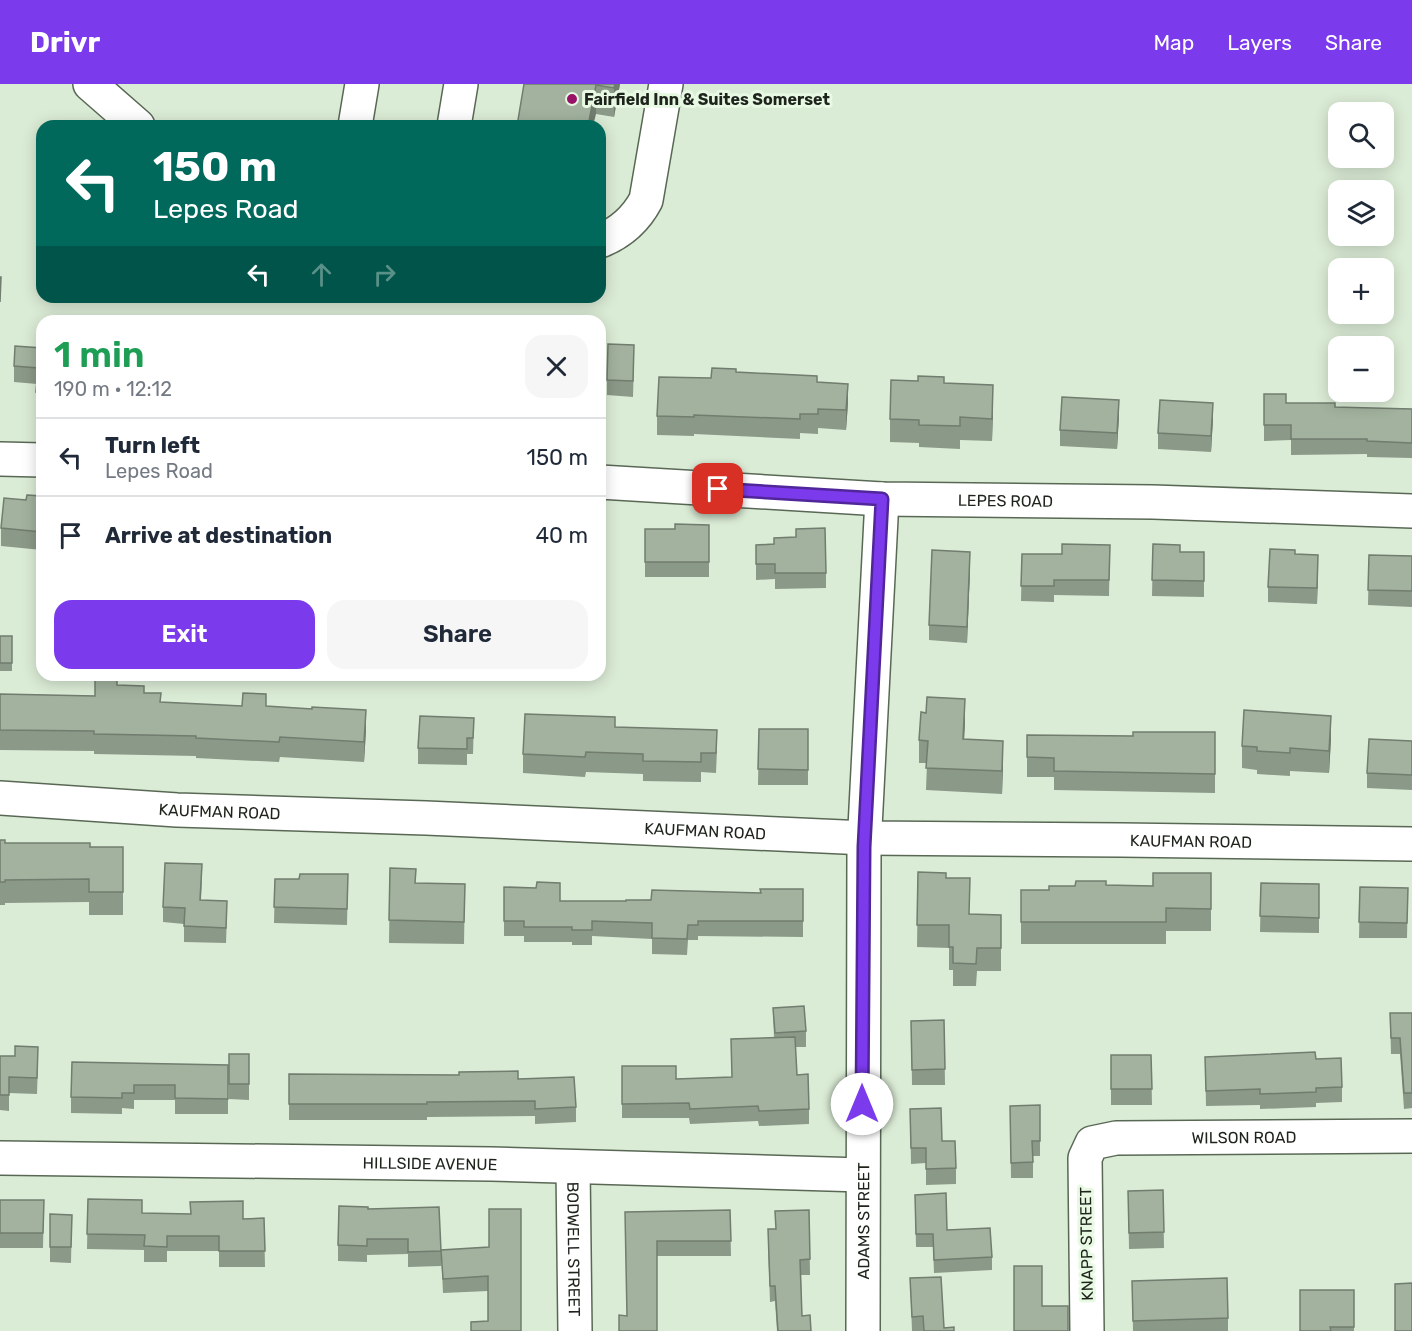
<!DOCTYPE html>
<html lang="en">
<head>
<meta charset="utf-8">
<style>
	:root { --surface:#fff; --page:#f6f6f7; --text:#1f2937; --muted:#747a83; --line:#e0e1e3; --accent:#7c3aed }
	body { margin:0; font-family:Rubik,sans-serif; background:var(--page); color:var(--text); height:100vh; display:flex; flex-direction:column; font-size:22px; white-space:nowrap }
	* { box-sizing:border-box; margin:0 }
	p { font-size:20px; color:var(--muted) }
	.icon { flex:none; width:33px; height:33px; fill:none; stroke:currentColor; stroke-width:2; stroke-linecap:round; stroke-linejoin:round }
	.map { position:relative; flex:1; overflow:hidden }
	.panel { position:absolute; left:36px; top:231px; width:570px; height:366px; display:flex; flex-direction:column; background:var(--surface); border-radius:18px; box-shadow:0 3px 15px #0003 }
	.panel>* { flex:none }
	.top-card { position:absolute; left:36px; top:36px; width:570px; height:183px; border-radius:18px; box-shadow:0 3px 15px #0003; background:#00695c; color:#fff; overflow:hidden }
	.fabs { position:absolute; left:1328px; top:18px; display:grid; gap:12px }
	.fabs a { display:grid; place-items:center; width:66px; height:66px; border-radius:12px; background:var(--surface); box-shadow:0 3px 15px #0003; font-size:30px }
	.pin { position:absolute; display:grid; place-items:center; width:51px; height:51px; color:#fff; margin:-26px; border-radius:12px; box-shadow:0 3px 9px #0006 }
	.me { position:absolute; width:66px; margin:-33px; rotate:0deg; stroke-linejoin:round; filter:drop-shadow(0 0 4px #0008) }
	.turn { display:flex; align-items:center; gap:21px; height:126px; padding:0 18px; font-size:27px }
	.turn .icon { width:78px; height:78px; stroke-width:2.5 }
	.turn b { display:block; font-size:42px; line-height:51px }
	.lanes { display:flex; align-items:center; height:57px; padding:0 18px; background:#0003; justify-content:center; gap:30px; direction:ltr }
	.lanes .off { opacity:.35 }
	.round { display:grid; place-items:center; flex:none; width:63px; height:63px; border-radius:18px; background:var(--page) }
	.overview { display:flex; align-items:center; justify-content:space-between; height:102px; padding:0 18px }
	h1 { font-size:36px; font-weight:600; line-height:45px; color:#1e9e55 }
	.cta { display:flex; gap:12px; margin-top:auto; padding:12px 18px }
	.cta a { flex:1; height:69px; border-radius:18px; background:var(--accent); color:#fff; font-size:24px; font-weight:600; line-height:69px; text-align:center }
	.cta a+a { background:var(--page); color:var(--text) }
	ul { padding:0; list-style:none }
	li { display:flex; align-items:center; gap:18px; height:78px; padding:0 18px; border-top:2px solid var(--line) }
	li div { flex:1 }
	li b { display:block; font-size:22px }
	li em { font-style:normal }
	header { display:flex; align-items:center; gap:36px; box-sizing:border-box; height:84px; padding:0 30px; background:var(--accent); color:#fff }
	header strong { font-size:28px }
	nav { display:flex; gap:33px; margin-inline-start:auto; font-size:21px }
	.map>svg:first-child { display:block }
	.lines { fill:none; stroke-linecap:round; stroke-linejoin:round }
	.minor-casing { stroke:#596855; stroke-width:36 }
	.minor { stroke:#fff; stroke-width:33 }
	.wall { fill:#8b9988 }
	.shaded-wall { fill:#717d6f }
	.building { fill:#a2b29e; stroke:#717d6f; stroke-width:1.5 }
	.route-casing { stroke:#51269a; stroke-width:15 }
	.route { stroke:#7c3aed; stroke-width:10 }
	.poi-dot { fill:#981367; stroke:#e8f9e3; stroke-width:2 }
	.labels { text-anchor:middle; stroke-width:6; stroke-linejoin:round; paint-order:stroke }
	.poi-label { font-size:16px; font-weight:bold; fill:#1e241c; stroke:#e8f9e3; text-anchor:start }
	.street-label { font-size:16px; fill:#1e241c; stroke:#e8f9e3 }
</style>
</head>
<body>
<header>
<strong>Drivr</strong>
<nav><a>Map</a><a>Layers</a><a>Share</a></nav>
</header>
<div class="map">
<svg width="1412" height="1247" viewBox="0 0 1412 1247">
	<rect width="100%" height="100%" fill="#dbecd6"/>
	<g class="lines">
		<g class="minor-casing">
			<g id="minor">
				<polyline points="90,0 138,42"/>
				<polyline points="355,42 362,0"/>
				<polyline points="454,42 461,0"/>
				<path d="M600,157C620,149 636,135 646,116L666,0"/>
				<polyline points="0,375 42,376"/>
				<path id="s1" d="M600,398L882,415L1153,418L1412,427"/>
				<path id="s2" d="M0,714L177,726L426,734L866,754L1121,756L1412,760"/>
				<path id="s3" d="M0,1074L491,1080L862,1091"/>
				<path id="s4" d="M573,1083L575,1247"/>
				<path id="s5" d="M863,1247L864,763L882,415"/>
				<path id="s6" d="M1087,1247L1085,1074L1092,1059L1116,1054L1412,1052"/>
			</g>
		</g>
		<use href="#minor" class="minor"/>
	</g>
	<g class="wall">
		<polygon points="524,0 620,0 614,33 596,30"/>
		<polygon points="42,264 42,324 36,324 37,300 14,298 14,282"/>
		<polygon points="634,277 633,313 607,311 607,296"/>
		<polygon points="736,288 817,298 848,319 846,346 818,344 818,350 800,349 800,355 694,350 694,352 657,351 657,332 711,294"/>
		<polygon points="944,299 993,324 992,357 960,356 960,365 919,363 919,359 890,358 890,335"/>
		<polygon points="1264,310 1286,319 1335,323 1412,325 1412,374 1367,373 1367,370 1291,371 1291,356 1264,357"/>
		<polygon points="1119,331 1117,365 1060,362 1060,346"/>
		<polygon points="1213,334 1211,368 1158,365 1158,349"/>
		<polygon points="42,412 42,466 1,462 1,444"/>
		<polygon points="709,441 709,493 645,493 645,445 675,445"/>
		<polygon points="600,450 603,450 602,489 600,489"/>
		<polygon points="1153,460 1180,468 1204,468 1204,513 1152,512"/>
		<polygon points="756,461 826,489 826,504 775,505 775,495 756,496"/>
		<polygon points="1110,461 1109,512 1054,511 1054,518 1021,517 1022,470 1062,470"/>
		<polygon points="1295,470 1318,487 1317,520 1268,518 1268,503"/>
		<polygon points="1369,471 1412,472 1412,523 1368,521"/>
		<polygon points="970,484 967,559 929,556 929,541"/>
		<rect x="0" y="552" width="12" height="35"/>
		<polygon points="117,601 144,609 161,618 242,622 266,622 366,646 364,678 280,673 279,678 196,674 196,672 94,670 94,667 0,666 0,610 95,612"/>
		<polygon points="926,629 965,637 964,655 1003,680 1002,710 926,706 927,679 919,679 919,656"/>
		<polygon points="474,634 473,670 467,670 467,681 418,680 418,664"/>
		<polygon points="615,643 717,666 716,689 701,688 701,698 643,697 643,690 586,688 585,693 523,689 523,670"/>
		<polygon points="759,645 808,645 808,701 758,701"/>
		<polygon points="1215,648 1215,709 1054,706 1054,693 1027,693 1027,651 1133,652"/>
		<polygon points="1331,655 1329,689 1290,687 1290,692 1257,690 1257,686 1242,684 1242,662"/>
		<polygon points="1412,657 1412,706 1367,704 1367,689"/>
		<polygon points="0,756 5,759 90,763 123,763 123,831 89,831 89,818 5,819 5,821 0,821"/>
		<polygon points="390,784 416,799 465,800 464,860 389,859"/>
		<polygon points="918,788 946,794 970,830 1001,831 1001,887 977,887 976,902 953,902 953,886 949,886 949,864 917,863"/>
		<polygon points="1211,789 1211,847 1166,847 1166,860 1021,860 1021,806 1049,806 1106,801 1153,802"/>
		<polygon points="348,790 347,841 274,839 275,795 299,795"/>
		<polygon points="202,795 201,816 227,832 226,859 184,858 184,840 163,838 163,823"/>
		<polygon points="1261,799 1319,800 1319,849 1260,848"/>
		<polygon points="504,803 536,804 560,817 626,817 760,809 760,805 803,805 803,853 698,852 698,856 688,856 687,871 652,870 652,855 592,852 592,861 572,861 572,858 524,858 524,852 504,852"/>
		<polygon points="1360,803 1408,804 1407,854 1359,854"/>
		<polygon points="773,924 806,947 806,963 795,963 797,991 809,1025 809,1040 759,1042 758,1037 690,1040 689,1034 622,1034 622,982 676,995 732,993 774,954"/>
		<polygon points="1390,929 1412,929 1412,1024 1404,1025 1400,970 1391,970"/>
		<polygon points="944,936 945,1001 912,1001 911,937"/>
		<polygon points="229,970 249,970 249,1016 229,1015"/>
		<polygon points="1111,971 1151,971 1152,1021 1111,1021"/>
		<polygon points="0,972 38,979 37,1010 9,1009 9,1027 0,1026"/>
		<polygon points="1205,973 1316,975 1342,1003 1342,1018 1316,1019 1316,1023 1260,1025 1260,1021 1206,1022"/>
		<polygon points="228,981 228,1030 175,1030 175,1016 134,1016 134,1025 122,1024 122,1030 71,1029 71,1013"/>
		<polygon points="289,990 518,995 576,1023 576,1038 535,1040 535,1032 427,1033 427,1036 289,1036"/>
		<polygon points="1040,1021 1040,1072 1033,1072 1033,1094 1011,1094 1010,1022"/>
		<polygon points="910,1025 942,1057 956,1084 956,1100 926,1101 926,1079 911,1080"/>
		<polygon points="1163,1106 1164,1164 1129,1165 1128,1107"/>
		<polygon points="915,1111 947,1146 992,1173 992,1186 934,1189 933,1163 916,1163"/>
		<polygon points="88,1115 142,1129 243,1135 264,1134 265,1183 219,1183 219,1167 167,1167 167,1178 144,1178 144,1166 87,1165"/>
		<polygon points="0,1116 44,1116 43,1164 0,1164"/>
		<polygon points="368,1125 441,1167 441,1182 408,1183 408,1170 367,1171 367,1178 338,1177 338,1161"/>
		<polygon points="730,1126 731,1172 657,1172 625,1128"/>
		<polygon points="809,1126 810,1191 801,1191 802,1232 811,1247 777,1247 775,1217 770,1218 768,1160 775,1145"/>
		<polygon points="50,1130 72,1131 71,1179 50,1178"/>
		<polygon points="489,1163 488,1237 488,1207 443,1209 441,1166"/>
		<polygon points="910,1194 944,1244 954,1247 912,1247"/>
		<polygon points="1132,1197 1228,1234 1228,1247 1133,1247"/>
		<polygon points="1354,1206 1354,1247 1300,1247"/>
	</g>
	<g class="shaded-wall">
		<polygon points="615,0 620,0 614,33 614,4"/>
		<polygon points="596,1 596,30 593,42 588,42"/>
		<polygon points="602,285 602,304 600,334 600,316"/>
		<polygon points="848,300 848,319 846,346 846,326"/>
		<polygon points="993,301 993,324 992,357 992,335"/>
		<polygon points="1119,316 1119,331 1117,365 1117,349"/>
		<polygon points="1213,319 1213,334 1211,368 1211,352"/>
		<polygon points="970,468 970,484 967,559 967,543"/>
		<polygon points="1318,471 1318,487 1317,520 1317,504"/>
		<polygon points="965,615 965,637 963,678 963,655"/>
		<polygon points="366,626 366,646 364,678 364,658"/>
		<polygon points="1331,632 1331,655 1329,689 1329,667"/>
		<polygon points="1003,657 1003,680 1002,710 1002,687"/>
	</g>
	<g class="building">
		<polygon points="524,0 615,0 614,4 596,1 588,42 517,42"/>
		<polygon points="0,193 1,193 0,218"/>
		<polygon points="608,260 634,261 633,297 607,296"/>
		<polygon points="15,262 42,264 42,309 36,308 38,284 14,282"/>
		<polygon points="712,284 736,285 736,288 817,292 817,298 848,300 846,326 818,325 818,330 800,330 800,335 694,331 694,333 657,332 659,293 711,294"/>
		<polygon points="600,285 602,285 600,316"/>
		<polygon points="918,292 944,293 944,299 993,301 992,335 960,333 960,342 919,341 919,336 890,335 891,296 918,297"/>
		<polygon points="1264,310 1286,310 1286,319 1335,319 1335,323 1412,325 1412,359 1367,357 1367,355 1291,355 1291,341 1264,341"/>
		<polygon points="1062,313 1119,316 1117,349 1060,346"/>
		<polygon points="1160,316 1213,319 1211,352 1158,349"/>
		<polygon points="27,411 42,412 42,448 1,444 4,414 26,416"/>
		<polygon points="675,440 709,441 709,478 645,478 645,445 675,445"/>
		<polygon points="825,444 826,489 775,489 775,480 756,480 756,461 774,460 774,454 796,453 796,445"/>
		<polygon points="600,450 603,450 602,474 600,474"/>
		<polygon points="1062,460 1110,461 1109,496 1054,496 1054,502 1021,502 1022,470 1062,470"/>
		<polygon points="1153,460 1180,461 1180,468 1204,468 1204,497 1152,496"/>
		<polygon points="1270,465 1295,466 1295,470 1318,471 1317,504 1268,503"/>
		<polygon points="932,466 970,468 967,543 929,541"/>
		<polygon points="1369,471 1412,472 1412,507 1368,506"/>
		<rect x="0" y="552" width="12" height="27"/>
		<polygon points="95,594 117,595 117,601 144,602 144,609 161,609 160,618 242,622 243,609 266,610 266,622 312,625 312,623 366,626 364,658 280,653 279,658 196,654 196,652 94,650 94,647 0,646 0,610 95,612"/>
		<polygon points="927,613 965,615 963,655 1003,657 1002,687 926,684 928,657 919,656 921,628 926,629"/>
		<polygon points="1244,626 1331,632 1329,667 1290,664 1290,669 1257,667 1257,663 1242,662"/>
		<polygon points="525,630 615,633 615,643 717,646 716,669 701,669 701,678 643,677 643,670 586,668 585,673 523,670"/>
		<polygon points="420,632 474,634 473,654 467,654 467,665 418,664"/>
		<polygon points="759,645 808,645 808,686 758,685"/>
		<polygon points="1133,648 1215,648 1215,690 1054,687 1054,674 1027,673 1027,651 1133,652"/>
		<polygon points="1369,655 1412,657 1412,691 1367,689"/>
		<polygon points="0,756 5,756 5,759 90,759 90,763 123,763 123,808 89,808 89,795 5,796 5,798 0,798"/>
		<polygon points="165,779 202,780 200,816 227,817 226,844 184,842 185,824 163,823"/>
		<polygon points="390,784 416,785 415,799 465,800 464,838 389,836"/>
		<polygon points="918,788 946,789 946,794 970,794 969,830 1001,831 1001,864 977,864 976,880 953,879 953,863 949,863 949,841 917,841"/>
		<polygon points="1153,789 1211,789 1211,825 1166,824 1166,838 1021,838 1021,806 1049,806 1049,802 1075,802 1076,797 1106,797 1106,801 1153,802"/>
		<polygon points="300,790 348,790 347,825 274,823 275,795 299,795"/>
		<polygon points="537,798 560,799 560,817 626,817 626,816 651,816 652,806 761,809 760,805 803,805 803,837 698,837 698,841 688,841 687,855 652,854 652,839 592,837 592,846 572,846 572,843 524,843 524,837 504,837 504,803 536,804"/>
		<polygon points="1261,799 1319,800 1319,834 1260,832"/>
		<polygon points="1360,803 1408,804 1407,839 1359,838"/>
		<polygon points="804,922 806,947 775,949 773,924"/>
		<polygon points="1390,929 1412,929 1412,1009 1404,1009 1400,954 1391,954"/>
		<polygon points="944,936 945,985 912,986 911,937"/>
		<polygon points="795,953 797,991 808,990 809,1025 759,1027 758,1022 690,1025 689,1019 622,1020 622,982 676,982 676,995 732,993 731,955"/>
		<polygon points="15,962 38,963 37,994 9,993 9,1011 0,1011 0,972 15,972"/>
		<polygon points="1315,968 1316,975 1341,974 1342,1003 1316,1004 1316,1008 1260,1010 1260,1005 1206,1007 1205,973"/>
		<rect x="229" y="970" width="20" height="30"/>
		<polygon points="1111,971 1151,971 1152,1005 1111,1005"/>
		<polygon points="72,978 228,981 228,1015 175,1014 175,1001 134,1001 134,1009 122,1009 122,1014 71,1013"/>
		<polygon points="518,987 518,995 574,993 576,1023 535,1025 535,1017 427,1018 427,1020 289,1020 289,990 459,991 459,988"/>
		<polygon points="1040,1021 1040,1057 1032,1057 1033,1078 1011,1079 1010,1022"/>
		<polygon points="941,1024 942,1057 955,1057 956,1084 926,1085 926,1064 911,1064 910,1025"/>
		<polygon points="1163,1106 1164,1148 1129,1149 1128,1107"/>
		<polygon points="946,1109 947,1146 990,1144 992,1173 934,1176 933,1150 916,1150 915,1111"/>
		<polygon points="88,1115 142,1116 142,1129 191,1130 190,1118 243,1117 243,1135 264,1134 265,1167 219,1167 219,1152 167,1152 167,1163 144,1162 145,1151 87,1150"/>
		<polygon points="0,1116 44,1116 43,1149 0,1149"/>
		<polygon points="339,1122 368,1123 368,1125 439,1123 441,1167 408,1168 408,1155 367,1155 367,1162 338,1161"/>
		<polygon points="489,1125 521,1125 521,1247 471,1247 471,1238 488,1237 488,1192 443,1195 441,1166 489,1163"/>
		<polygon points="730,1126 731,1157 657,1157 657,1247 619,1247 619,1231 627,1232 625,1128"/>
		<polygon points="809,1126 810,1175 800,1176 802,1232 810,1231 811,1247 778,1247 775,1202 770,1202 768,1145 776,1145 775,1127"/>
		<polygon points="50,1130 72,1131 71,1163 50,1163"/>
		<polygon points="1014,1182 1042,1182 1042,1222 1068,1222 1068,1247 1014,1247"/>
		<polygon points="941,1193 944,1244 954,1243 954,1247 924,1247 923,1232 912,1233 910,1194"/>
		<polygon points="1227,1194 1228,1234 1133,1237 1132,1197"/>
		<polygon points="1412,1199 1412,1247 1395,1247 1395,1200"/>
		<polygon points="1300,1206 1354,1206 1354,1243 1330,1243 1331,1247 1300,1247"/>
	</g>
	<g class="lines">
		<g class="route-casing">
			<polyline id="route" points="718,405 882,415 864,763 862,1020"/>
		</g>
		<use href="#route" class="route"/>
	</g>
	<circle class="poi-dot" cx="572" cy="15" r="6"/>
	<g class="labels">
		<g class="poi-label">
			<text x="584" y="21">Fairfield Inn &amp; Suites Somerset</text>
		</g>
		<g class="street-label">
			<text dy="6" stroke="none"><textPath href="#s1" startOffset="406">LEPES ROAD</textPath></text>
			<text dy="6" stroke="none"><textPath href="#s2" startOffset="220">KAUFMAN ROAD</textPath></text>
			<text dy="6" stroke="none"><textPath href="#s2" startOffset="706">KAUFMAN ROAD</textPath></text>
			<text dy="6" stroke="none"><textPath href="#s2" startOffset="1192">KAUFMAN ROAD</textPath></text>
			<text dy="6" stroke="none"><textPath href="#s6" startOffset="342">WILSON ROAD</textPath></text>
			<text dy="6" stroke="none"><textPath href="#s3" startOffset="430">HILLSIDE AVENUE</textPath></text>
			<text dy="6" stroke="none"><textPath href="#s5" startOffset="110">ADAMS STREET</textPath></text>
			<text transform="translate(1086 1160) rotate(-91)" y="6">KNAPP STREET</text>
			<text dy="6" stroke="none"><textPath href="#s4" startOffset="82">BODWELL STREET</textPath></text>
		</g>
	</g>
</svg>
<div class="fabs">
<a><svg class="icon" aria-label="search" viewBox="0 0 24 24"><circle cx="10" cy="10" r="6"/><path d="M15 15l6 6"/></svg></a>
<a><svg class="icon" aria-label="layers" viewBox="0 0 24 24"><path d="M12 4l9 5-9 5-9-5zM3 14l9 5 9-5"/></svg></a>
<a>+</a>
<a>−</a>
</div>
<div class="pin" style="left:718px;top:405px;background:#d93025"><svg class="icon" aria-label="arrive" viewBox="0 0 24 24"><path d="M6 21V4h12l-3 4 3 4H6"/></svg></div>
<svg class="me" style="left:862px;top:1020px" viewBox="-20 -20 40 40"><circle r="19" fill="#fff"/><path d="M0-13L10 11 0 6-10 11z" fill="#7c3aed"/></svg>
<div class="top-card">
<div class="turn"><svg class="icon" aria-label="left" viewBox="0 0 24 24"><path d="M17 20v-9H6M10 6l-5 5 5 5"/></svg><div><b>150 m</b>Lepes Road</div></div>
<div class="lanes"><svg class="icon" aria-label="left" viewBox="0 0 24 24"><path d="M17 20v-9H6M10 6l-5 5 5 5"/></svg><svg class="icon off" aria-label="ahead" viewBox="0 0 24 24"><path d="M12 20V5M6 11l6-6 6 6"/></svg><svg class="icon off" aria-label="right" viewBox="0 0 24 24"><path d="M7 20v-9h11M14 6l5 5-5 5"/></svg></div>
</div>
<section class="panel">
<div class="overview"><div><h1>1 min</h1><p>190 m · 12:12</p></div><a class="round"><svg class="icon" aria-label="close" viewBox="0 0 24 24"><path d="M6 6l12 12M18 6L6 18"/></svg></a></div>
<ul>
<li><svg class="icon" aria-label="left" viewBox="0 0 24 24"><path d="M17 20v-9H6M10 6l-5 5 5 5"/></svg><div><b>Turn left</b><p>Lepes Road</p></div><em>150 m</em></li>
<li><svg class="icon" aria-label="arrive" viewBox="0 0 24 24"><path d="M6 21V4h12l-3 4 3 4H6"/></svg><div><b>Arrive at destination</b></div><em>40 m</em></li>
</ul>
<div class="cta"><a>Exit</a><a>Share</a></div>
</section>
</div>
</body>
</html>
